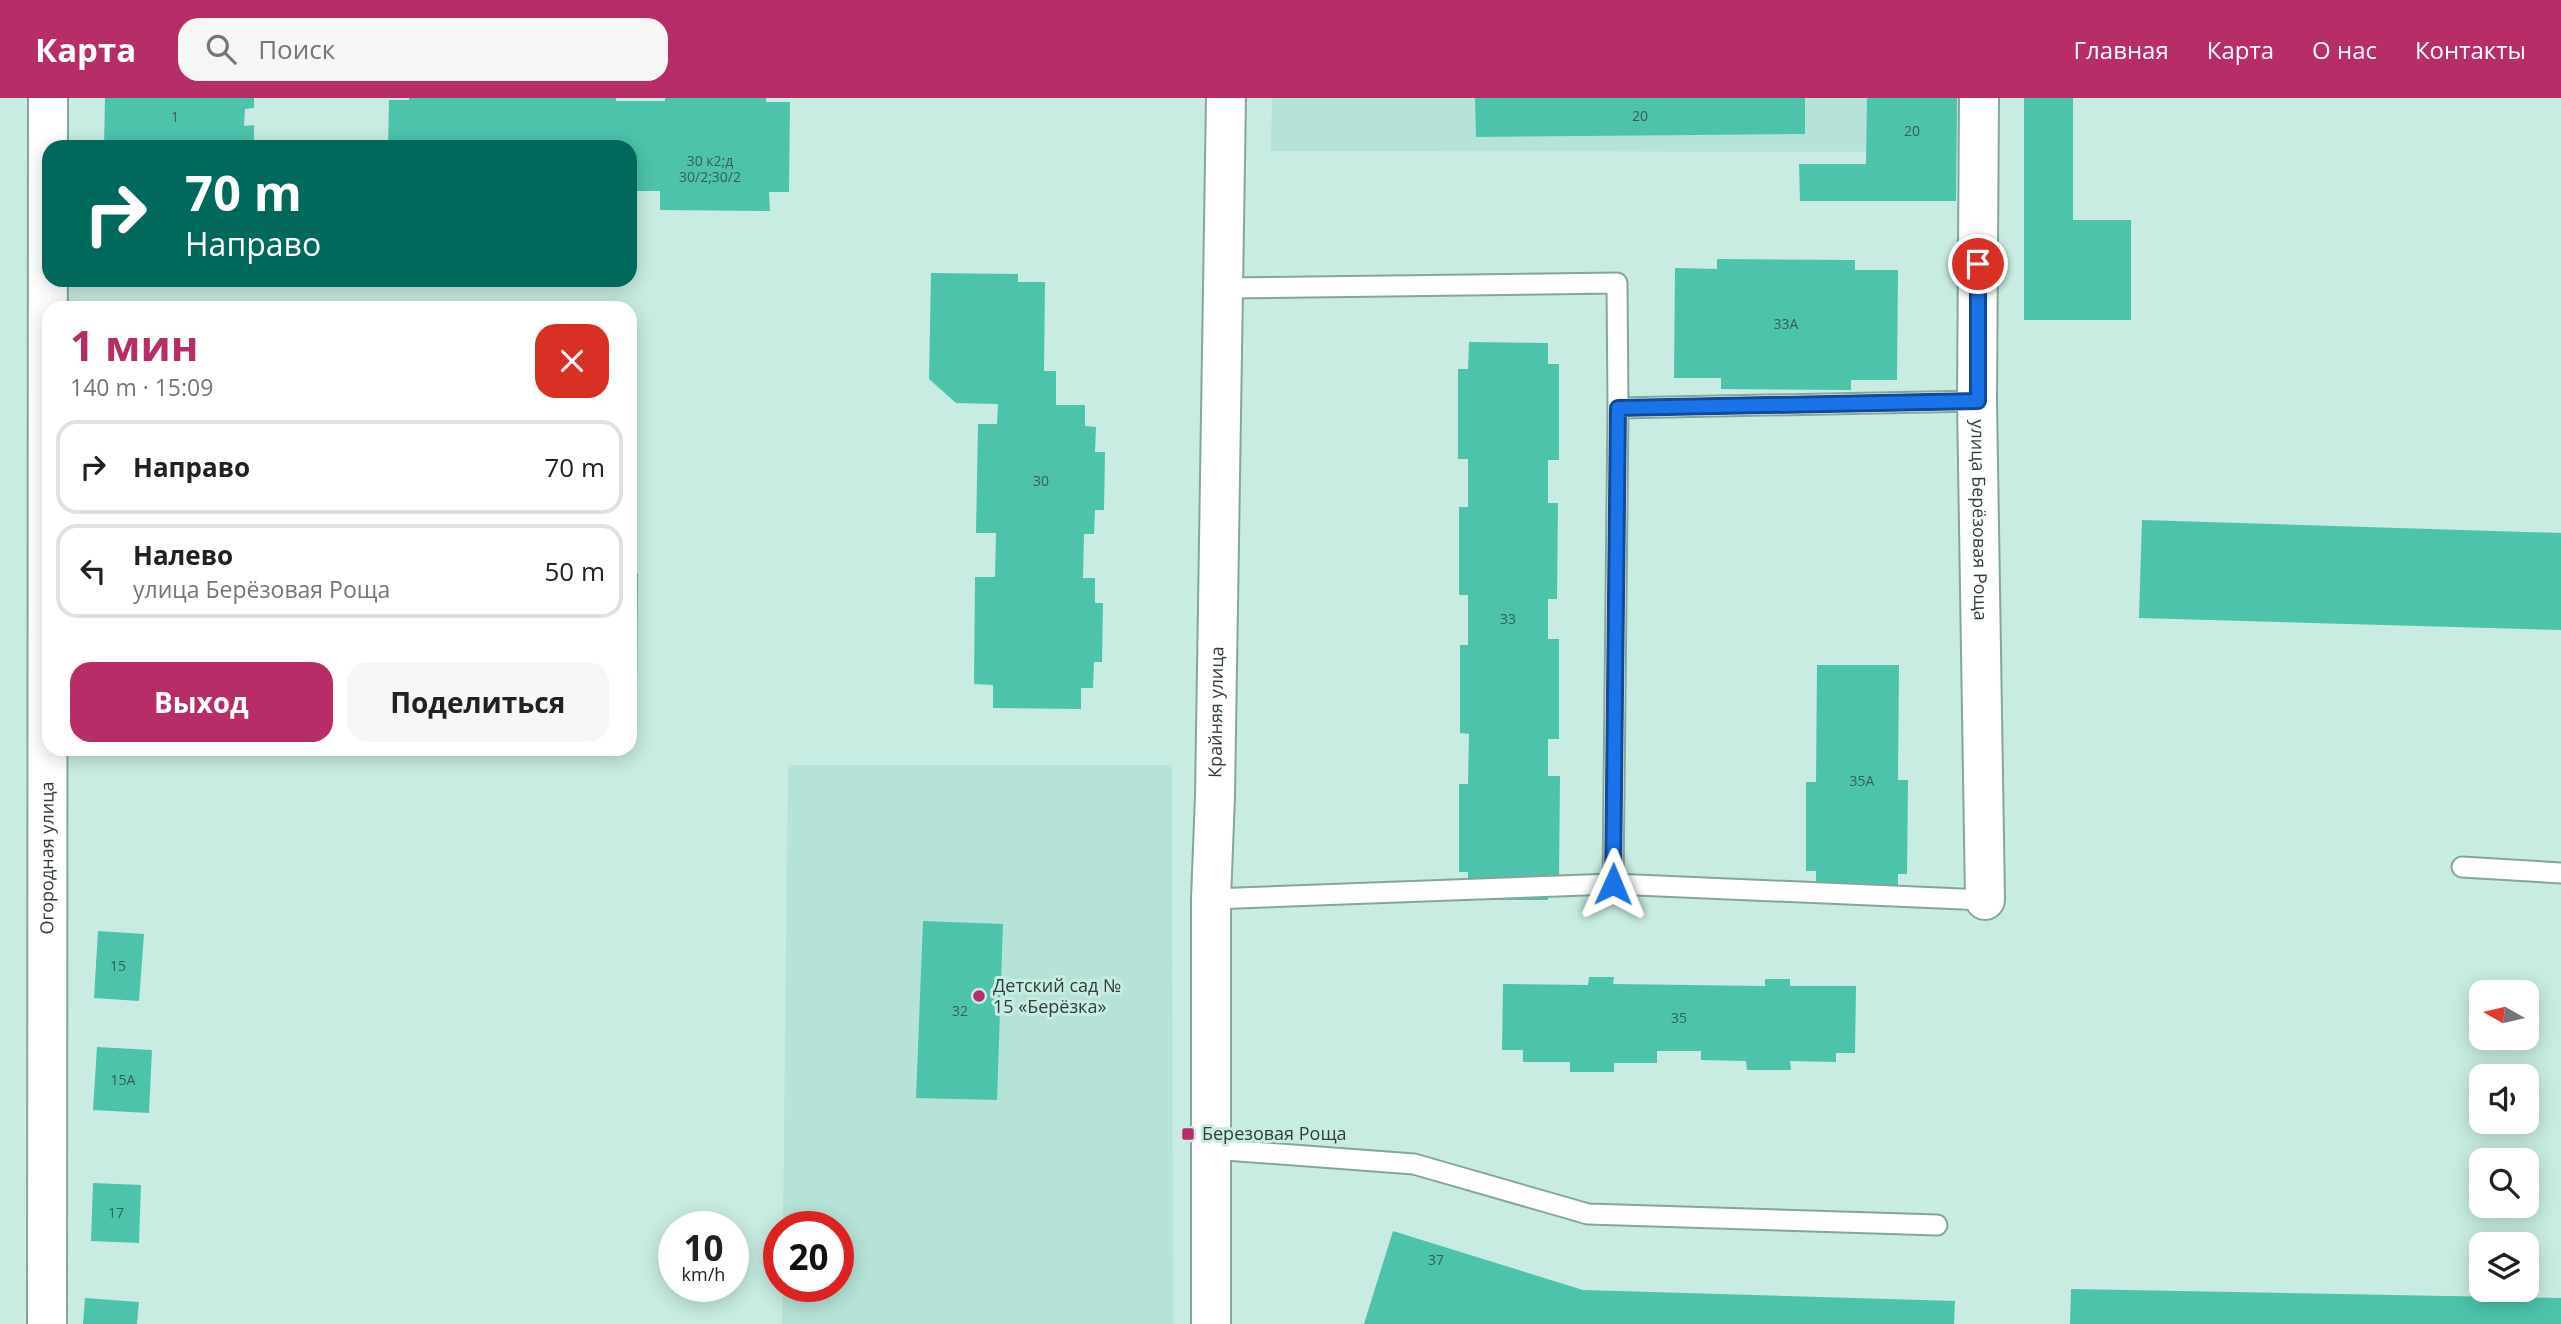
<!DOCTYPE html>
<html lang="ru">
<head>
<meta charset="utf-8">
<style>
	:root { --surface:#fff; --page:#f6f6f6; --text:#202124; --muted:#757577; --line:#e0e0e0; --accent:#b72d68 }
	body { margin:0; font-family:"Open Sans",sans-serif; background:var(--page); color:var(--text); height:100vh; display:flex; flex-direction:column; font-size:26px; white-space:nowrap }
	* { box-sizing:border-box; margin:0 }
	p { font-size:23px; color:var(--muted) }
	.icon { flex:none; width:38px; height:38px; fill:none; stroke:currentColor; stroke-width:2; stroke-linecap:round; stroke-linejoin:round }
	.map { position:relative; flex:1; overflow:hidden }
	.panel { position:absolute; left:42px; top:203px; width:595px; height:455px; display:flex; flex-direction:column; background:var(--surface); border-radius:21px; box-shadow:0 4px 18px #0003 }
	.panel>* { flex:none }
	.banner { position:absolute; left:42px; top:42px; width:595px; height:147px; border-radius:21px; box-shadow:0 4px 18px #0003; background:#00695c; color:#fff; overflow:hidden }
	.needle { width:46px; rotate:278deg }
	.buttons { position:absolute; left:2469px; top:882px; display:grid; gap:14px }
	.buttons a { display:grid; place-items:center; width:70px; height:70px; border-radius:14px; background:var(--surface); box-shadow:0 4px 18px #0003; font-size:35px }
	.speed { position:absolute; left:658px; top:1113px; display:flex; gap:14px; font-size:35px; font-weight:700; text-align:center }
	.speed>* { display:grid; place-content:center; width:91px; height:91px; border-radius:50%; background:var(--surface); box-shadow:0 4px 18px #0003; line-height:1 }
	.speed small { font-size:18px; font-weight:400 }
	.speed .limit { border:10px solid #d22; background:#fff; color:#111 }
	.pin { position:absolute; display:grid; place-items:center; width:60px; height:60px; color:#fff; margin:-30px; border:4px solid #fff; border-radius:50%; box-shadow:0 2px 7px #0007 }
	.me { position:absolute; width:77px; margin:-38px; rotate:1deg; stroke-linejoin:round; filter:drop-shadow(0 0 5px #0008) }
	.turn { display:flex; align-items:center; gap:24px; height:147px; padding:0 28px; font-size:32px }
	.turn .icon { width:91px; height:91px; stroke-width:2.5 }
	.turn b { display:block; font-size:49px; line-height:60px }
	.round { display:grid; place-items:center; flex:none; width:74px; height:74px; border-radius:21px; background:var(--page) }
	.headline { display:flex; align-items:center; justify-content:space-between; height:119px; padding:0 28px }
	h1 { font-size:42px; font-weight:700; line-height:52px; color:var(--accent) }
	.cta { display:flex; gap:14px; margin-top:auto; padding:14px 28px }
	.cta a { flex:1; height:80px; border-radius:21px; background:var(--accent); color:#fff; font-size:28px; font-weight:700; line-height:80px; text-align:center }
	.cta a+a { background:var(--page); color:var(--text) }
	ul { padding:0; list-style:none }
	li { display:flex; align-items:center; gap:21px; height:94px; margin:0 14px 10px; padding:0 14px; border:4px solid var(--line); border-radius:21px }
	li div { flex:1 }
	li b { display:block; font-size:26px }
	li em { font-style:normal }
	header { display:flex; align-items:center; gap:42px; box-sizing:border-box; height:98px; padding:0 35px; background:var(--accent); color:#fff }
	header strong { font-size:33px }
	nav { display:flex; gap:38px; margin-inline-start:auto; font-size:24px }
	.search { width:490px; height:63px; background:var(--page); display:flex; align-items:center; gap:18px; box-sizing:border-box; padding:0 24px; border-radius:21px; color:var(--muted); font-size:26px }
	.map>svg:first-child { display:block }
	.built { fill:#b6e3d7 }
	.building { fill:#4dc3ab }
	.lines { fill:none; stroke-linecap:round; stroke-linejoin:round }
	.lane-casing { stroke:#84a69d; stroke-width:23 }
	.street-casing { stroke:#84a69d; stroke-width:42 }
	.secondary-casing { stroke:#84a69d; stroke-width:42 }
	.lane { stroke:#fff; stroke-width:19 }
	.street { stroke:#fff; stroke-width:38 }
	.secondary { stroke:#fff; stroke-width:38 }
	.route-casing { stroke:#114b97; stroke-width:18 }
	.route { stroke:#1a73e8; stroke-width:12 }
	.poi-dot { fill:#b72d68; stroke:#c8ece2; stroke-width:2.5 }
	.labels { text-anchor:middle; stroke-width:6; stroke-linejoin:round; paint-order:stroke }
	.number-label { font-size:14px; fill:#365f56 }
	.street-label { font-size:18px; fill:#2f3e3a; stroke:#c8ece2 }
	.poi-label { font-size:18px; fill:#2f3e3a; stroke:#c8ece2; text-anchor:start }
</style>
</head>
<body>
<header>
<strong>Карта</strong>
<div class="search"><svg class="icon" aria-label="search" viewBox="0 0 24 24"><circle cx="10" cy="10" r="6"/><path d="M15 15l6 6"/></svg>Поиск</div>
<nav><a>Главная</a><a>Карта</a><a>О нас</a><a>Контакты</a></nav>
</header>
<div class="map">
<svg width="2561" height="1226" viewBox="0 0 2561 1226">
	<rect width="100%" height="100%" fill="#c8ece2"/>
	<g class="built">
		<polygon points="1272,0 1958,0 1958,54 1271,53"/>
		<polygon points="788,667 1172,667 1173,1226 782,1226 783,1188 838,1188 838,1129 783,1129"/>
	</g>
	<g class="building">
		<polygon points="105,0 254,0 254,10 245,11 244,28 254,27 254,49 104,49"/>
		<polygon points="409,0 616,0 616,3 665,3 665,0 766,0 766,4 790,4 789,94 769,94 770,113 660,112 660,93 630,93 630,49 388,49 389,2 409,2"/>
		<polygon points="1475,0 1805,0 1805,36 1476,39"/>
		<polygon points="1867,0 1957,0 1956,103 1800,103 1799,66 1866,66"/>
		<polygon points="2024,0 2073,0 2073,122 2131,122 2131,222 2024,222"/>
		<polygon points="1717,161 1855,162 1855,172 1898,172 1897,282 1851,282 1851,292 1721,291 1721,280 1674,280 1675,170 1717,171"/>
		<polygon points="931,175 1018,176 1018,184 1045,184 1044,273 1056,273 1056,307 1085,307 1085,328 1096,329 1095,354 1105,354 1104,412 1095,412 1094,436 1084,436 1083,480 1095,480 1095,505 1103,505 1102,564 1094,564 1093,590 1081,590 1081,611 993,610 993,587 974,586 975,479 995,479 996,435 976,435 978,326 997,326 998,306 956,305 929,281"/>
		<polygon points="1469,244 1548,245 1548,266 1559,266 1559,362 1548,362 1548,405 1558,405 1557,501 1548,501 1548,541 1559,541 1559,641 1548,641 1548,678 1560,678 1559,779 1548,779 1548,802 1468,802 1468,774 1459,774 1459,686 1468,686 1469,636 1460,635 1460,547 1468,547 1468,497 1459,497 1459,409 1468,409 1468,361 1458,361 1458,271 1468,271"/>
		<polygon points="2142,422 2561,435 2561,532 2139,520"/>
		<polygon points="630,475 638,475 637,599 630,599"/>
		<polygon points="1817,567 1899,567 1898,682 1908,682 1907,776 1898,776 1898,798 1816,798 1816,773 1806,773 1806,684 1816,684"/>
		<polygon points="923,823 1003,826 997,1002 916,1000"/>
		<polygon points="98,833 144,836 139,903 94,900"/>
		<polygon points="1589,879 1614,879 1613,886 1765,888 1765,881 1790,881 1790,888 1856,888 1855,955 1836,955 1836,964 1790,963 1791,972 1747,972 1746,963 1701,962 1701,953 1657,953 1657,965 1614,965 1614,974 1570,974 1570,964 1523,964 1523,952 1502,952 1503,886 1588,887"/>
		<polygon points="97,949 152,952 149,1015 93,1012"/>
		<polygon points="93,1085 141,1087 139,1145 91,1143"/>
		<polygon points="1393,1133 1583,1192 1955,1203 1954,1226 1364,1226"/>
		<polygon points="2071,1191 2561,1200 2561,1226 2070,1226"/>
		<polygon points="85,1200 139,1204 137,1226 83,1226"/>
	</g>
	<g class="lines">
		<g class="lane-casing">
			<g id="lane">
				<polyline points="1223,190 1617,185 1618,310 1977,303"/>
				<polyline points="2462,769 2561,775"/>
				<polyline points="1613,786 1618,310"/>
				<polyline points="1211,801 1613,786 1985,802"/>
				<polyline points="1212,1051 1414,1066 1588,1116 1937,1127"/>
			</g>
		</g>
		<g class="street-casing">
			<g id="street">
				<path id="s1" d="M1979,0L1977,303L1985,802"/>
				<path id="s2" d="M47,1226L48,0"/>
			</g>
		</g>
		<g class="secondary-casing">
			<g id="secondary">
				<path id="s3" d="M1211,1226V801L1215,698L1226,0"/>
			</g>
		</g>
		<use href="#lane" class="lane"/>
		<use href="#street" class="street"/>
		<use href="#secondary" class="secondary"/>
	</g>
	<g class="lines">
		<g class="route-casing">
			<polyline id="route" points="1613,786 1618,310 1978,303 1978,166"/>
		</g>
		<use href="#route" class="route"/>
	</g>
	<g class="poi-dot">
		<circle cx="979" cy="898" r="7"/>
		<rect x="1181" y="1029" width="14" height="14" rx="3.5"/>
	</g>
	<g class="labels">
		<g class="number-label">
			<text x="1640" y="23">20</text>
			<text x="175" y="24">1</text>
			<text x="1912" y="38">20</text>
			<text x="710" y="68">30 к2;д<tspan x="710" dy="16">30/2;30/2</tspan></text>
			<text x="1786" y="231">33А</text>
			<text x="1041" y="388">30</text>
			<text x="1508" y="526">33</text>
			<text x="1862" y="688">35А</text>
			<text x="118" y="873">15</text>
			<text x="960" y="918">32</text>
			<text x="1679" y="925">35</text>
			<text x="123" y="987">15А</text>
			<text x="116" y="1120">17</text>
			<text x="1436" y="1167">37</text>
		</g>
		<g class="street-label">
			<text dy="6" stroke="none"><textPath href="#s1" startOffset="422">улица Берёзовая Роща</textPath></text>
			<text dy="6" stroke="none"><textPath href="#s3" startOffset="612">Крайняя улица</textPath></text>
			<text dy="6" stroke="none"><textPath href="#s2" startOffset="466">Огородная улица</textPath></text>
		</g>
		<g class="poi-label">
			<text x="993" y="894">Детский сад №<tspan x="993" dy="21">15 «Берёзка»</tspan></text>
			<text x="1202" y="1042">Березовая Роща</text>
		</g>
	</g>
</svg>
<div class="buttons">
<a><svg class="needle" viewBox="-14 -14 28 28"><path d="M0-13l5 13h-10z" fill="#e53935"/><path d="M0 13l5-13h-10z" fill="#757577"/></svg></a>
<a><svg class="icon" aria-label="sound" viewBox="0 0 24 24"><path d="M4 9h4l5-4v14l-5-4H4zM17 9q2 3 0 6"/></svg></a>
<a><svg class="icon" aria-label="search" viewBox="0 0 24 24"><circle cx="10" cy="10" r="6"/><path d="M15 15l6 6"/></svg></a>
<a><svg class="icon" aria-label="layers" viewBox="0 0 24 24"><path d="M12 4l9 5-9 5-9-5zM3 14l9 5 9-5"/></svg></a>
</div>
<div class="speed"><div>10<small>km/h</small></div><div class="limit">20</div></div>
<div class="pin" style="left:1978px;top:166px;background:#d93025"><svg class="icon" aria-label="arrive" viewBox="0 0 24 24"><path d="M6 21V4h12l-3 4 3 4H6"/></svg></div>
<svg class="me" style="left:1613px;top:786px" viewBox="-20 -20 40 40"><path d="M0-17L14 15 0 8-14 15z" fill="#1a73e8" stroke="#fff" stroke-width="4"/></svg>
<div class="banner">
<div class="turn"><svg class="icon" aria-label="right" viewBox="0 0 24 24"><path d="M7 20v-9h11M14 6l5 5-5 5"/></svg><div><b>70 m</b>Направо</div></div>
</div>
<section class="panel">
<div class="headline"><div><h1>1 мин</h1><p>140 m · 15:09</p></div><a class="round" style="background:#d93025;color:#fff"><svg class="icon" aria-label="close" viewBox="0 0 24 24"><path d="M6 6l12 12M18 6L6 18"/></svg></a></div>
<ul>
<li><svg class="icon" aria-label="right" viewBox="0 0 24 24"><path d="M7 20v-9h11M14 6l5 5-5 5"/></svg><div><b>Направо</b></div><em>70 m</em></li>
<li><svg class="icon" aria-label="left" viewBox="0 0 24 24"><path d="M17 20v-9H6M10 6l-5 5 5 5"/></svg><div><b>Налево</b><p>улица Берёзовая Роща</p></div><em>50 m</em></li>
</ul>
<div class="cta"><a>Выход</a><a>Поделиться</a></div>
</section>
</div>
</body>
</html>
